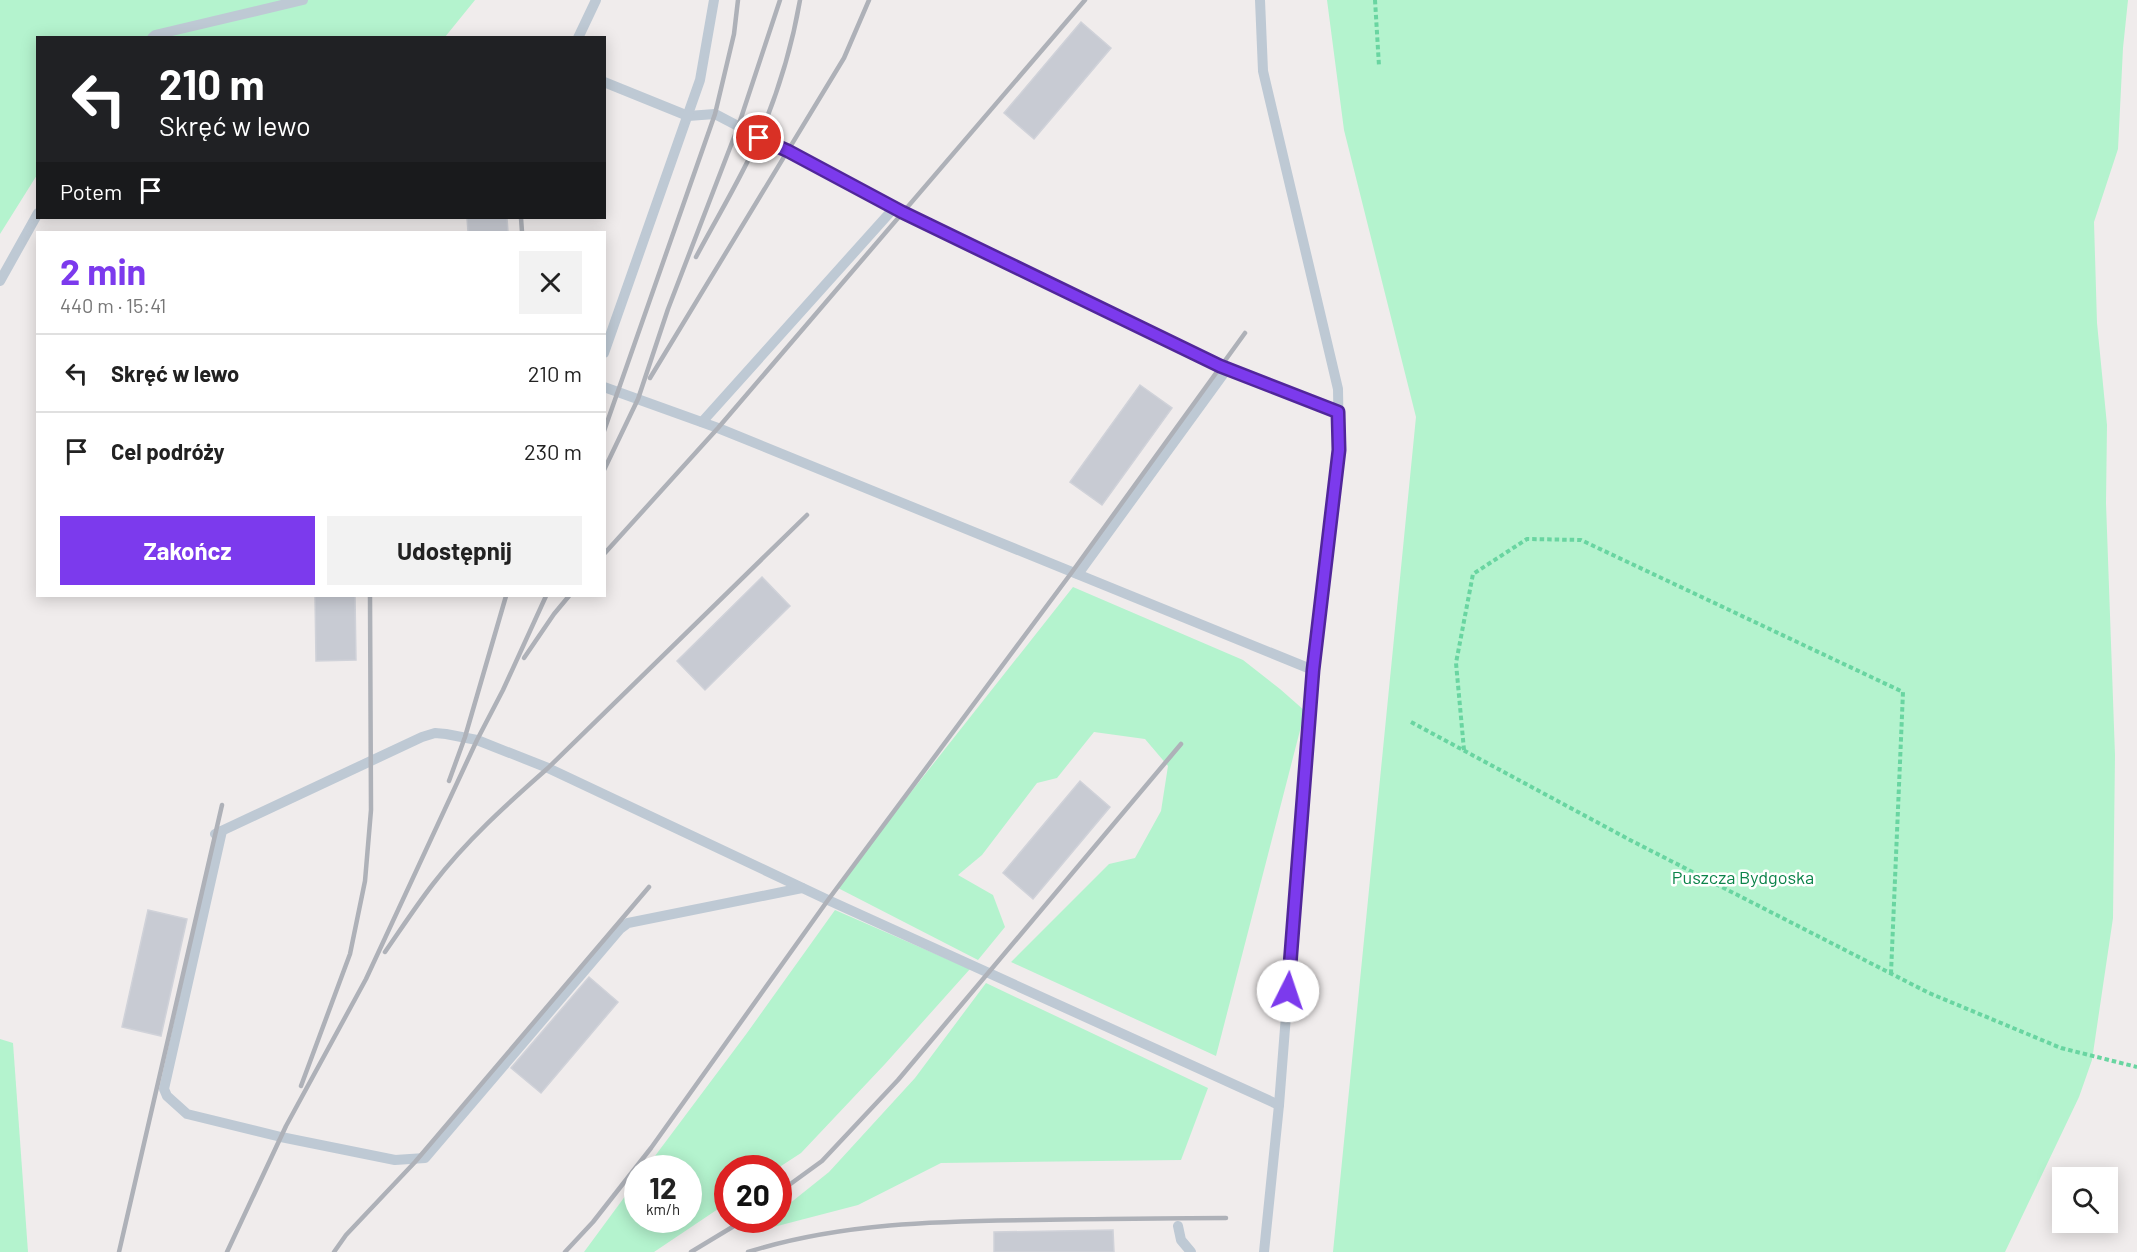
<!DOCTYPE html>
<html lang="pl">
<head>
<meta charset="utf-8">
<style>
	:root { --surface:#fff; --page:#f2f2f2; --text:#222; --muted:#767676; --line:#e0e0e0; --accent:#7c3aed }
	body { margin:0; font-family:Barlow,sans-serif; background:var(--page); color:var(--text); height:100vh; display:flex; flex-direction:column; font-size:22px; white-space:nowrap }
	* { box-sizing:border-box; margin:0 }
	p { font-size:20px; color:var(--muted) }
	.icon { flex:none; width:33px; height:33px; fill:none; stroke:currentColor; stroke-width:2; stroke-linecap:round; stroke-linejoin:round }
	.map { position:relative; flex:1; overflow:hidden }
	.side { position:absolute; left:36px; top:231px; width:570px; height:366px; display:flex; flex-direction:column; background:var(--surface); border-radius:0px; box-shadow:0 3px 15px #0003 }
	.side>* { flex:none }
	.top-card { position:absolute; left:36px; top:36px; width:570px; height:183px; border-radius:0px; box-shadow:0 3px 15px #0003; background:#202124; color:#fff; overflow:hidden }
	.controls { position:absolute; left:2052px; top:1167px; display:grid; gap:12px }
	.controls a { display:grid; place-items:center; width:66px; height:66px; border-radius:0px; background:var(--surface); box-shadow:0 3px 15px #0003; font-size:30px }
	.speed { position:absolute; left:624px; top:1155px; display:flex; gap:12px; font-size:30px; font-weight:700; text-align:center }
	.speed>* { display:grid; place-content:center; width:78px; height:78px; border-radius:50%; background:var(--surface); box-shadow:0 3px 15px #0003; line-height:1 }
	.speed small { font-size:15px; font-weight:400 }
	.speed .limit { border:9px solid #d22; background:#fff; color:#111 }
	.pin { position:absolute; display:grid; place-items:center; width:51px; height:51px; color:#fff; margin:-26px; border:3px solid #fff; border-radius:50%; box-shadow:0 2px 6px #0007 }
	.me { position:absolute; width:66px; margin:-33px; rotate:4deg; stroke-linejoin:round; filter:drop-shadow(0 0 4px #0008) }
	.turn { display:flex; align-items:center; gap:21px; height:126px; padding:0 24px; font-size:27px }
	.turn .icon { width:78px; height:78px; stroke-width:2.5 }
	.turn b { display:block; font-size:42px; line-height:51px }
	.then { display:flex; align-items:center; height:57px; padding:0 24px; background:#0003; gap:12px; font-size:22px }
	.round { display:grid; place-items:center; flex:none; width:63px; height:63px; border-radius:0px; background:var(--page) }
	.overview { display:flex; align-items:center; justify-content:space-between; height:102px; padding:0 24px }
	h1 { font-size:36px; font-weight:700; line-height:45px; color:var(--accent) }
	.primary-button { display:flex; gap:12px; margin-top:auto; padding:12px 24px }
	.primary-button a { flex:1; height:69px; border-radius:0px; background:var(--accent); color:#fff; font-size:24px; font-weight:700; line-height:69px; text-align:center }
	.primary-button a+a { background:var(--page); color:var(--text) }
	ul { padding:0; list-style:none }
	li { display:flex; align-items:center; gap:18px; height:78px; padding:0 24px; border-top:2px solid var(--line) }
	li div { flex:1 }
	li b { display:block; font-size:22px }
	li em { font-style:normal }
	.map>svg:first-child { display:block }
	.green { fill:#b4f3ce }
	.building { fill:#c8cbd3; stroke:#d0d2d9; stroke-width:1.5 }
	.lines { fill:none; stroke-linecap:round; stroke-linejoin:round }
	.path { stroke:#69d5a1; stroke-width:4; stroke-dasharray:4.5 3; stroke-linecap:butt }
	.service { stroke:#bec9d4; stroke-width:10 }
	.rail { stroke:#aeb1b8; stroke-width:4.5 }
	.route-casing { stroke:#51269a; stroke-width:15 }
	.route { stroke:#7c3aed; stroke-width:10 }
	.labels { text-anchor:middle; stroke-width:5; stroke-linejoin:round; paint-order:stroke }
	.park-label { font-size:18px; fill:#0c844a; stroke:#fff }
</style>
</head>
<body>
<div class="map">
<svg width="2137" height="1252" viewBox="0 0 2137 1252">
	<rect width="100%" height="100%" fill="#f0ecec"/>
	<g class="green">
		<polygon points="0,0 475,0 445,37 38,38 37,175 0,234"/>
		<polygon points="1327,0 2128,0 2123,48 2118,149 2094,222 2097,323 2107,425 2106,503 2115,755 2113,918 2092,1060 2079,1097 2005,1252 1333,1252 1416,417 1344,130"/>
		<polygon points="1073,587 1243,660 1280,689 1305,711 1216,1056 1011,962 1109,864 1135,858 1161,811 1168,766 1145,739 1094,732 1057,778 1037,783 982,855 958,875 993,895 1005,927 978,960 836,887"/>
		<polygon points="835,910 970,969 885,1064 801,1153 778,1168 728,1168 727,1203 654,1252 584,1252 637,1180 638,1220 688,1220 688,1168 646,1168 747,1033"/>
		<polygon points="986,983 1208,1088 1181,1160 941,1163 858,1205 754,1232 769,1220 778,1220 779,1212 829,1172 915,1078"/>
		<polygon points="0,1039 13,1043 28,1252 0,1252"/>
	</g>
	<g class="building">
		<polygon points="1081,22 1111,48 1034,139 1004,113"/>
		<polygon points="467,218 507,218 508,232 468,232"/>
		<polygon points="1140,385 1172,408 1102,505 1070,482"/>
		<polygon points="762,577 790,606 705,690 677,661"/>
		<polygon points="315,596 355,596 356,660 316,661"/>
		<polygon points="1080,781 1110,807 1033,899 1003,873"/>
		<polygon points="148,910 187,919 161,1036 122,1027"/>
		<polygon points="589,977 618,1002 541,1093 511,1068"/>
		<polygon points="1113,1230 1114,1252 994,1252 994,1232"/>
	</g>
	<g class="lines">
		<g class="path">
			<polyline points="1375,0 1379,66"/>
			<polyline points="1411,722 1630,840 1929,993 2061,1048 2137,1067"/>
			<polyline points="1464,750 1456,663 1473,574 1527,539 1581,540 1903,692 1891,973"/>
		</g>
		<g class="service">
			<polyline points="1260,0 1263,71 1338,389 1339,450 1313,670 1279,1105 1264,1252"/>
			<polyline points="152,38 155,35 303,0"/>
			<polyline points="578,38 596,0"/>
			<polyline points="604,82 688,116 715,114 902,212 1220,366 1338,412"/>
			<polyline points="0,281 38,213"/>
			<polyline points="604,353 700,80 714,0"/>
			<polyline points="604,387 718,428 1313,670"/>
			<polyline points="702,422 894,208"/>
			<polyline points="1078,574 1227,369"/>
			<polyline points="222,831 164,1089 167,1096 187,1114 281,1137 395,1160 425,1158 620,929 628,923 802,888"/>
			<polyline points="215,834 422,737 435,733 446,734 477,740 548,768 828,900 1279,1105"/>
			<polyline points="1178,1226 1181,1240 1191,1252"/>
		</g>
		<g class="rail">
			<polyline points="521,218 522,232"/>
			<path d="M696,257C717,217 742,177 760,135C778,92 792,47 800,0"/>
			<polyline points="650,378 844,58 869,0"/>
			<polyline points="604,431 715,114 734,34 738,0"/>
			<polyline points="604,470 638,399 668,309 738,127 780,0"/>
			<polyline points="604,554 718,428 1085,0"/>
			<polyline points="524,658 554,614 569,596"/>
			<polyline points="449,781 465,737 506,596"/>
			<path d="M385,952C401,929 416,906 433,884C466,841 507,804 548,768L807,515"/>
			<polyline points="301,1086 350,954 365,881 371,810 370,596"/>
			<polyline points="778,1193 822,1161 898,1080 1181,744"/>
			<polyline points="119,1252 222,805"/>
			<polyline points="227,1252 286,1126 366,979 477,740 503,690 546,596"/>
			<polyline points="334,1252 346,1235 415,1162 649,887"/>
			<polyline points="565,1252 593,1222 651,1148 828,900 1072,572 1245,333"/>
			<polyline points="691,1252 744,1220"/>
			<path d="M748,1252C840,1223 938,1221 1034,1220C1098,1219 1162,1218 1226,1218"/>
		</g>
	</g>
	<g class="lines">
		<g class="route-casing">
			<polyline id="route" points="759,138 788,151 902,212 1220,366 1338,412 1339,450 1313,670 1288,991"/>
		</g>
		<use href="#route" class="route"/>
	</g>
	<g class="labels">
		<g class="park-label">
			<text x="1743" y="884">Puszcza Bydgoska</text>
		</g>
	</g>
</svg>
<div class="controls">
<a><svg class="icon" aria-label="search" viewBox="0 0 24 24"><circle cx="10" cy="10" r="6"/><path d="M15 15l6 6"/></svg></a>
</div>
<div class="speed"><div>12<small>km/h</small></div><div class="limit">20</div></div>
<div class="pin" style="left:759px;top:138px;background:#d93025"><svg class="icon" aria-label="arrive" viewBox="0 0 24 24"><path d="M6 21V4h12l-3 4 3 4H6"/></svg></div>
<svg class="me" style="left:1288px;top:991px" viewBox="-20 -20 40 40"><circle r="19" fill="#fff"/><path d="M0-13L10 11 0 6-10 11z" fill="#7c3aed"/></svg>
<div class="top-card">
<div class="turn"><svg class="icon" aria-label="left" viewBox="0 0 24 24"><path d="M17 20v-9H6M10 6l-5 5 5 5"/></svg><div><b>210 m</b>Skręć w lewo</div></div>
<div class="then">Potem<svg class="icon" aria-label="arrive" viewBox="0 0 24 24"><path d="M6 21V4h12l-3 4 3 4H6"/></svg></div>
</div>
<section class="side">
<div class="overview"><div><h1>2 min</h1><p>440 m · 15:41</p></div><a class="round"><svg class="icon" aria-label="close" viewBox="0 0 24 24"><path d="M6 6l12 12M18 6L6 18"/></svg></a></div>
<ul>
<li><svg class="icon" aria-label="left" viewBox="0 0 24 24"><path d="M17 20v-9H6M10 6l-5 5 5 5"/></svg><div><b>Skręć w lewo</b></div><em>210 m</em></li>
<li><svg class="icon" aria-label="arrive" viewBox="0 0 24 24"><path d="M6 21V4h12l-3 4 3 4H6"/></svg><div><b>Cel podróży</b></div><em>230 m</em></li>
</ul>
<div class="primary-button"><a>Zakończ</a><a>Udostępnij</a></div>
</section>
</div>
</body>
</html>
